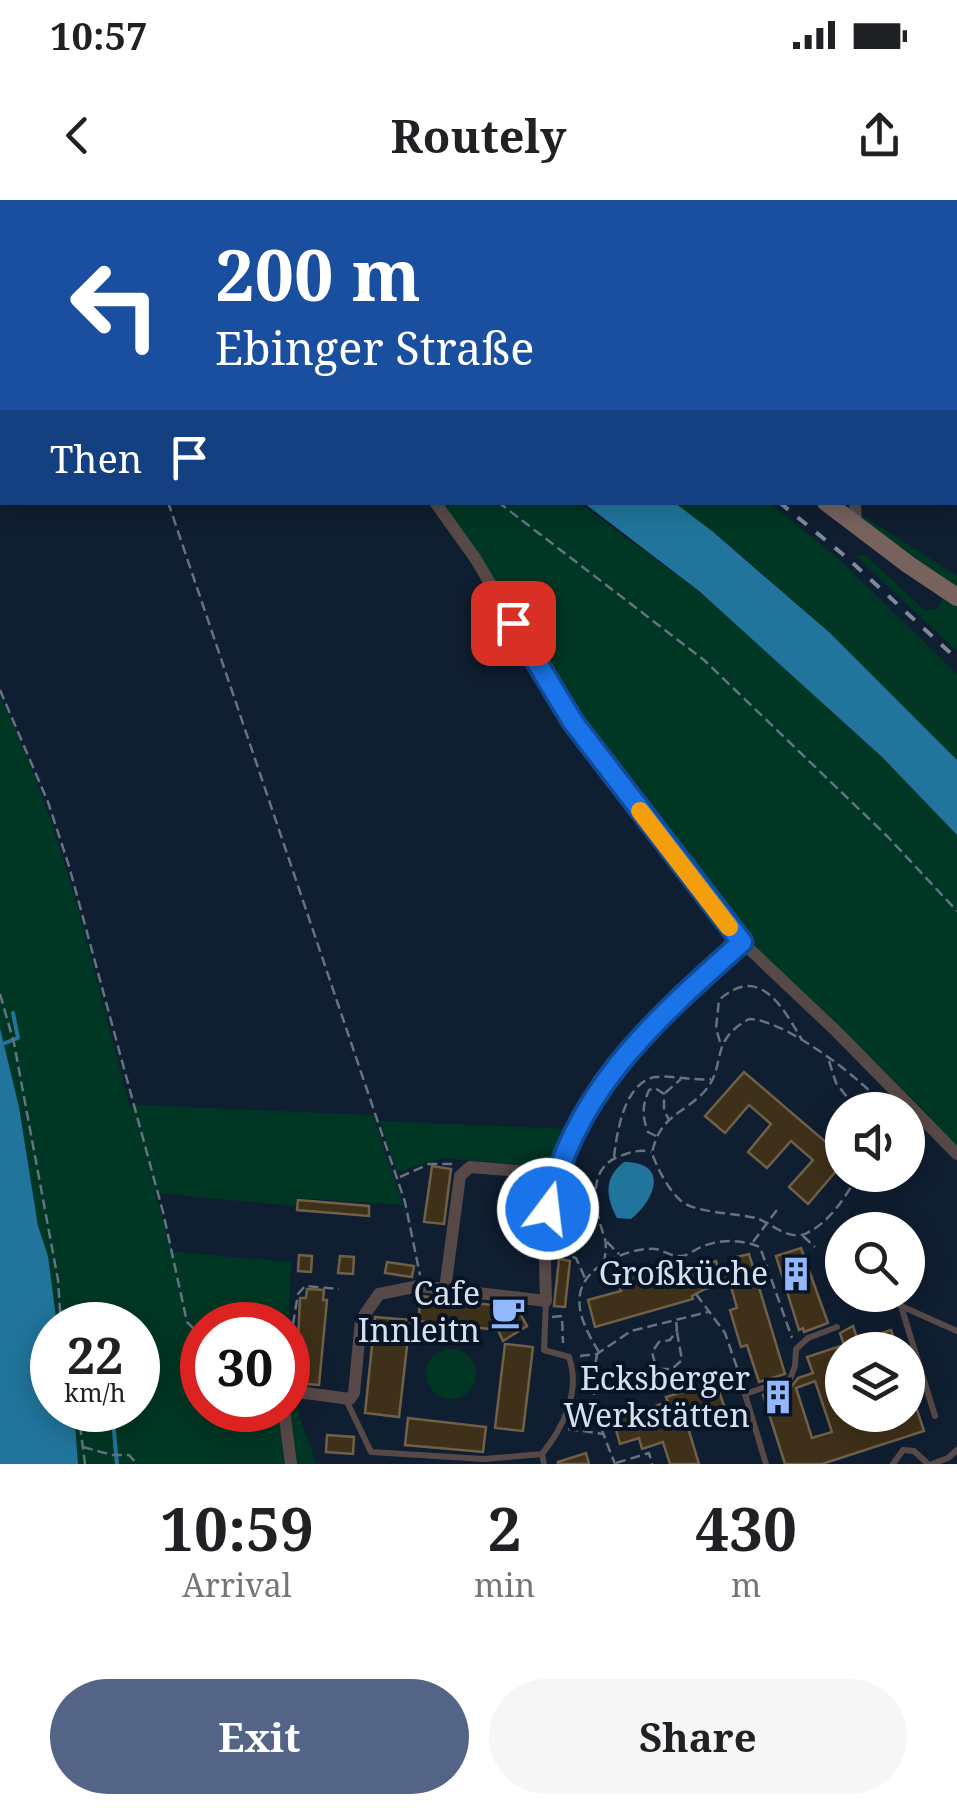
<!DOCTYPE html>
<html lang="en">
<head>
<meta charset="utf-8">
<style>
	:root { --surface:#fff; --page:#f6f6f6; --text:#202124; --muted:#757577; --accent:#536486 }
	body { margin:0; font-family:"Noto Serif",serif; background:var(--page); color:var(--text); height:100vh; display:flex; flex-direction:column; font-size:38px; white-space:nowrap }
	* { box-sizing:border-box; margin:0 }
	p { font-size:32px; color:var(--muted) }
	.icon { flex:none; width:55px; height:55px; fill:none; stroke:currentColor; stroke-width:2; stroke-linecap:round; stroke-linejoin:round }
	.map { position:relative; height:1264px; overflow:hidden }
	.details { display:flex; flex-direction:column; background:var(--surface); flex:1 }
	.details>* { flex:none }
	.banner { position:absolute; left:0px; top:0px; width:958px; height:305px; box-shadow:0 5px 25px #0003; background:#1a4fa0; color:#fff; overflow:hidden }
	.fabs { position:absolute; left:825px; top:892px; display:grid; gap:20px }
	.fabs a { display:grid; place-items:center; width:100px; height:100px; border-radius:50%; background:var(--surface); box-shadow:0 5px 25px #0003; font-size:50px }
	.speed { position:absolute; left:30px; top:1102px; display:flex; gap:20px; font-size:50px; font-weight:700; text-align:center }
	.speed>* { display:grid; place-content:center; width:130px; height:130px; border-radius:50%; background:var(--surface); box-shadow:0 5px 25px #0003; line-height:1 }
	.speed small { font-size:25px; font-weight:400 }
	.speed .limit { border:15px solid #d22; background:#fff; color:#111 }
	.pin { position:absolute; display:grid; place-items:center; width:85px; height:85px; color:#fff; margin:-42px; border-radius:20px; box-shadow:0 5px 15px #0006 }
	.me { position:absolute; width:110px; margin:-55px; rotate:15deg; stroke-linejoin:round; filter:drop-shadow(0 0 8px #0008) }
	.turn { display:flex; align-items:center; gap:35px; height:210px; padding:0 50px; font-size:45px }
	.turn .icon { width:130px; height:130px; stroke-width:2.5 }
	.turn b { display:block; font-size:70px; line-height:85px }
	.then { display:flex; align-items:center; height:95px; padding:0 50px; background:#0003; gap:20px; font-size:38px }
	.eta { display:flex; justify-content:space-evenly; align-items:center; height:170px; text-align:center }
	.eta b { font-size:60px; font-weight:700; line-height:70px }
	.primary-button { display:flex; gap:20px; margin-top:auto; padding:20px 50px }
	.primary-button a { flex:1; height:115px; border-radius:60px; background:var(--accent); color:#fff; font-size:40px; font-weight:700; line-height:115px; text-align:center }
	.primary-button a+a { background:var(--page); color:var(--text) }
	.status { display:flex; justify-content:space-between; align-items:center; height:70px; padding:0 50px; background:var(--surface); direction:ltr }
	.status svg { height:28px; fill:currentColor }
	header { display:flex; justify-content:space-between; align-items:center; height:130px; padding:0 50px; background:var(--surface); font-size:45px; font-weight:700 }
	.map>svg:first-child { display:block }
	.green { fill:#003724 }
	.water { fill:#21759c }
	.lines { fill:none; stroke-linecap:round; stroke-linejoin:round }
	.stream { stroke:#21759c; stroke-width:4 }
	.building { fill:#3f301a; stroke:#716048; stroke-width:2.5; fill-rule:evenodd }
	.path { stroke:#657282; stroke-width:2.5; stroke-dasharray:10 5; stroke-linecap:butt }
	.lane { stroke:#574947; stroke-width:6 }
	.street { stroke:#574947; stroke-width:12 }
	.secondary { stroke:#77625e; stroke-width:18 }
	.rail { stroke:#7d8998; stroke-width:4; stroke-dasharray:12 12; stroke-linecap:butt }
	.route-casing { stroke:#114b97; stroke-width:25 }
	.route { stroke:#1a73e8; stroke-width:18 }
	.slow { stroke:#f59e0b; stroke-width:18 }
	.labels { text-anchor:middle; stroke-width:8; stroke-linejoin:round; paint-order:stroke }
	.poi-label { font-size:32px; fill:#d7e1ee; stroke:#061426; text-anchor:end }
</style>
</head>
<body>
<div class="status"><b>10:57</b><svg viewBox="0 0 49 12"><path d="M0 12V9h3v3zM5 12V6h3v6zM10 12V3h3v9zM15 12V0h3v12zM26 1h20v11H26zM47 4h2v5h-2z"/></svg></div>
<header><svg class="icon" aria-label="back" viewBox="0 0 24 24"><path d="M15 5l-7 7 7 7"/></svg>Routely<svg class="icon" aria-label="share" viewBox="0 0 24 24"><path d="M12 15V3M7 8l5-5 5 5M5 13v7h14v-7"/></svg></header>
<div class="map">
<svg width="957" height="1264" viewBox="0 0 957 1264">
	<rect width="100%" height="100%" fill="#0f1e30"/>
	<g class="green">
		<polygon points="452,0 630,0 631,2 456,2"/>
		<path d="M440,303H579L699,391L882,557L957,635V946L749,744C630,609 536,454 440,303Z"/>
		<path d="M675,303H770L840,360L957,474V560C867,469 777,379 675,303Z"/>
		<polygon points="862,315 957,376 957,387 863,322"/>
		<polygon points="865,355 924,410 937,410 943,397 957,406 957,451 856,356"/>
		<path d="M0,497C64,626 93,769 130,908L136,905L373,915L403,1005L297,998L295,1006L155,993L171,1047L175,1052L291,1062L288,1134V1125H202V1210H282L288,1264H78L74,1210H138V1125H57L48,1056L38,1026L19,907L0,828Z"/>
		<polygon points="379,921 570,929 553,968 443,958 397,972"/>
		<circle cx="451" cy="1174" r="25"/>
		<polygon points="294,1199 316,1264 294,1264 288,1204"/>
	</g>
	<g class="water">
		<polygon points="584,303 675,303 712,331 830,433 957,560 957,635 882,557 699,391"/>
		<polygon points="0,828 19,907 38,1026 48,1056 57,1125 52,1125 52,1210 74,1210 78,1264 0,1264"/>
		<path d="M624,962C669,962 656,999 631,1019L617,1018C606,998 603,978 624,962Z"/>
	</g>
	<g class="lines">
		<g class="stream">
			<polyline points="5,843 18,838 13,813"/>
			<polyline points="112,1210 117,1264"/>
		</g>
	</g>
	<g class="building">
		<polygon points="744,872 842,956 842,964 808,1004 789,987 813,960 791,941 767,968 748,952 771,924 749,905 725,933 705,916"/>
		<polygon points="432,966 451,969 444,1024 424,1022"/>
		<polygon points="298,1000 369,1006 369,1016 297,1010"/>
		<polygon points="801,1048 828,1123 804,1132 803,1128 799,1130 776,1056"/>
		<polygon points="749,1054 785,1174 759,1182 747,1145 741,1147 730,1110 737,1108 730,1083 705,1089 692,1096 693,1099 595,1127 588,1100 621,1091 617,1078 646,1070 649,1083 716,1061 720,1073 740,1068 737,1057"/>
		<polygon points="299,1055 312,1056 311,1072 298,1071"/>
		<polygon points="340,1056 354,1057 353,1074 338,1073"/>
		<polygon points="559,1059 570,1061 565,1107 554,1106"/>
		<polygon points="387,1062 414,1066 412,1077 385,1073"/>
		<polygon points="307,1089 324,1090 323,1100 327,1100 319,1185 296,1183 300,1098 306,1098"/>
		<polygon points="421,1096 500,1106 500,1112 509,1107 517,1108 527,1126 503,1141 498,1130 418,1121"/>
		<polygon points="375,1117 410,1120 399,1217 365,1213"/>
		<path d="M853,1126L858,1141L891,1130L898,1150H842V1215H862L866,1226L886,1220L884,1215H908L909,1185L924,1231L822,1264H785L763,1195L792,1186L798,1178L813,1173L807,1157L844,1145L840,1133ZM815,1181L832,1232L812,1238L796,1188Z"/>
		<polygon points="505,1144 533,1147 523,1231 495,1228"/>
		<polygon points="716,1182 725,1209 686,1221 699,1264 670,1264 663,1242 642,1249 639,1238 620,1244 613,1219 668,1202 666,1197"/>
		<polygon points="408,1218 486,1227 483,1252 405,1245"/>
		<polygon points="327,1235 354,1237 353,1254 326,1252"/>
		<polygon points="586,1253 589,1264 558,1264 558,1262"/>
	</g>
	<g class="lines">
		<g class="path">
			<polyline points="464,0 467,2"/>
			<polyline points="168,302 405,1002 420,1075"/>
			<polyline points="498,302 704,460 887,636 957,711"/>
			<polyline points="0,490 48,602 69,666 163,1012 187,1122 202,1137"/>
			<polyline points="0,794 14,843 58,1080 61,1125"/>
			<path d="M720,842L716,828L719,800C760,763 783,808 802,840"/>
			<polyline points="829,861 836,883 847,897"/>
			<polyline points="665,893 681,879"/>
			<path d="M656,936L648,932C642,916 642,906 649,890L655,888L664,894V910L669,920"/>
			<polyline points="908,939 911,951 908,956"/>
			<path d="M614,957C617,932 624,883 655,877C673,875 693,881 711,879"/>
			<path d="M858,975C846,996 830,1022 807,1033C790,1042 771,1023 756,1018C736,1013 693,1013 680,1000C668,989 657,968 652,953C660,915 682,915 704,892C728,866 707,842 749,819C784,819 866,881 887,910"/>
			<polyline points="400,977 429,964 454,964"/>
			<polyline points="853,985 876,985 892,975"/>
			<polyline points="803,1036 815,1047"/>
			<polyline points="607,1042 619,1054"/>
			<polyline points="753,1042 779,1007"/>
			<polyline points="558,1053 576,1058 585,1078"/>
			<polyline points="679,1058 687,1068 693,1085"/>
			<path d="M604,1063C605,1055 607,1046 605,1039C596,1013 584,969 620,956C631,952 640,949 651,952"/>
			<polyline points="696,1094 725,1133 743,1185"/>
			<polyline points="552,1117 562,1116 563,1143"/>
			<path d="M599,1152C577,1117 565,1083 610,1060C624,1053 640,1048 655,1049C663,1050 670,1056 678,1056C686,1057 693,1051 699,1048C717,1039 742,1039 760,1047L792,1138"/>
			<polyline points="288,1154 298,1094 305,1086 339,1089"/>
			<path d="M597,1155C588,1199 599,1223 615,1264"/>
			<polyline points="580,1156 597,1154 631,1131 708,1112"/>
			<polyline points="655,1163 652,1152 659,1142 670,1140 677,1130 676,1120"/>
			<polyline points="659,1169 672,1169 682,1160 677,1132"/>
			<polyline points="78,1210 85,1264"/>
			<polyline points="568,1229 603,1234"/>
			<polyline points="83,1247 112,1255 129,1255 137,1264"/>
			<polyline points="616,1263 649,1253 652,1264"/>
		</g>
		<g class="lane">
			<polyline points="901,1106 935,1216"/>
			<polyline points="901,1106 957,1131"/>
			<polyline points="347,1202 371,1252 484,1259 542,1254"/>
			<path d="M544,1264L542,1254C563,1228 581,1192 569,1157L544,1150L546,1101"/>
			<polyline points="766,1264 745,1194 790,1179 795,1166 796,1149 808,1138 837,1127"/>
			<polyline points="893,1264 903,1250 914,1251 928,1264"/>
			<polyline points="932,1264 948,1258 957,1250"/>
		</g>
		<g class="street">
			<polyline points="43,0 46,2"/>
			<polyline points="788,0 789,2"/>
			<polyline points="435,302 475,358 573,522 714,709 742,742 837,832 957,954"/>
			<polyline points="855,302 856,326"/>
			<polyline points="445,1089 460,976 470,967 554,974"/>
			<path d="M288,1197L298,1192L350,1199L354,1193L361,1120L379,1094L419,1086L546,1101C545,1058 542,1014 555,972C586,876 669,806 742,742"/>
			<polyline points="284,1210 291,1264"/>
		</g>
		<g class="secondary">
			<polyline points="443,0 446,2"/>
			<polyline points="826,302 909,365 957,397"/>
		</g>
		<g class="rail">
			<polyline points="388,0 392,2"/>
			<polyline points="779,302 845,356 957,459"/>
		</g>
	</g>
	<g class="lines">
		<g class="route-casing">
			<path id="route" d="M513,423L573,522L742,742C655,820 573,891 548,1009"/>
		</g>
		<use href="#route" class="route"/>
		<polyline class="slow" points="640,611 729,727"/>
	</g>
	<defs>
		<g id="building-bare" transform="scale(2.7)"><path d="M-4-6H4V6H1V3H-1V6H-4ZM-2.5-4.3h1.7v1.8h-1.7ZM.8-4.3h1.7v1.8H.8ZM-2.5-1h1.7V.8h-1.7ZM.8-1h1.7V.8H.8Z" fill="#92b7fd" stroke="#061426" stroke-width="2.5" paint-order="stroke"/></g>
		<g id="cafe-bare" transform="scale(2.7)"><path d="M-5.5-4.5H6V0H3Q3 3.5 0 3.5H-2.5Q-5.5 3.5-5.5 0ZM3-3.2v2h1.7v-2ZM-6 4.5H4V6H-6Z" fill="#92b7fd" stroke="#061426" stroke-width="2.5" paint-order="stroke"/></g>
	</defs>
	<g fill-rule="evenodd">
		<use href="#building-bare" x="796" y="1074"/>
		<use href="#cafe-bare" x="508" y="1112"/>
		<use href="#building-bare" x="778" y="1197"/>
	</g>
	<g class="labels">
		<g class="poi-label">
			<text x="768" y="1085">Großküche</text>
			<text x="480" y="1105">Cafe<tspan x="480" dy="37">Innleitn</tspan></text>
			<text x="750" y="1190">Ecksberger<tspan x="750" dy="37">Werkstätten</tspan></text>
		</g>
	</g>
</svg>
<div class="fabs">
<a><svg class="icon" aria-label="sound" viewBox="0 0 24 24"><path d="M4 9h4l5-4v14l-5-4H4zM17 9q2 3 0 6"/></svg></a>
<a><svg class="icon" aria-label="search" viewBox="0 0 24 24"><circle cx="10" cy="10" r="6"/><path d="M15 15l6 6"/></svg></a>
<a><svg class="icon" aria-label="layers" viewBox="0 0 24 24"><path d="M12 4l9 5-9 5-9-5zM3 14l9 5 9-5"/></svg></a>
</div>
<div class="speed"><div>22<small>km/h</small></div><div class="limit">30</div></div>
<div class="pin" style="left:513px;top:423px;background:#d93025"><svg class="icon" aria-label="arrive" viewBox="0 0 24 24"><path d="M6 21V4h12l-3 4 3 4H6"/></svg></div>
<svg class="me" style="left:548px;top:1009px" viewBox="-20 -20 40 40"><circle r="17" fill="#1a73e8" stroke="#fff" stroke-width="3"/><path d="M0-11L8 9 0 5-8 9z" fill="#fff"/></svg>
<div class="banner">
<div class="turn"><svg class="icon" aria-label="left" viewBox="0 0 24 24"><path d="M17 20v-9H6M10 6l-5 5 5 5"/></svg><div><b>200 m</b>Ebinger Straße</div></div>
<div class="then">Then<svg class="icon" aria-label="arrive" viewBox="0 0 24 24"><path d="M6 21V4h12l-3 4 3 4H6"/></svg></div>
</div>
</div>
<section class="details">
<div class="eta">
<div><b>10:59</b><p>Arrival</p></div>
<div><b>2</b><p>min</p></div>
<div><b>430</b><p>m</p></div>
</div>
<div class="primary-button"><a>Exit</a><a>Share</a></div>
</section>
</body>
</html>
